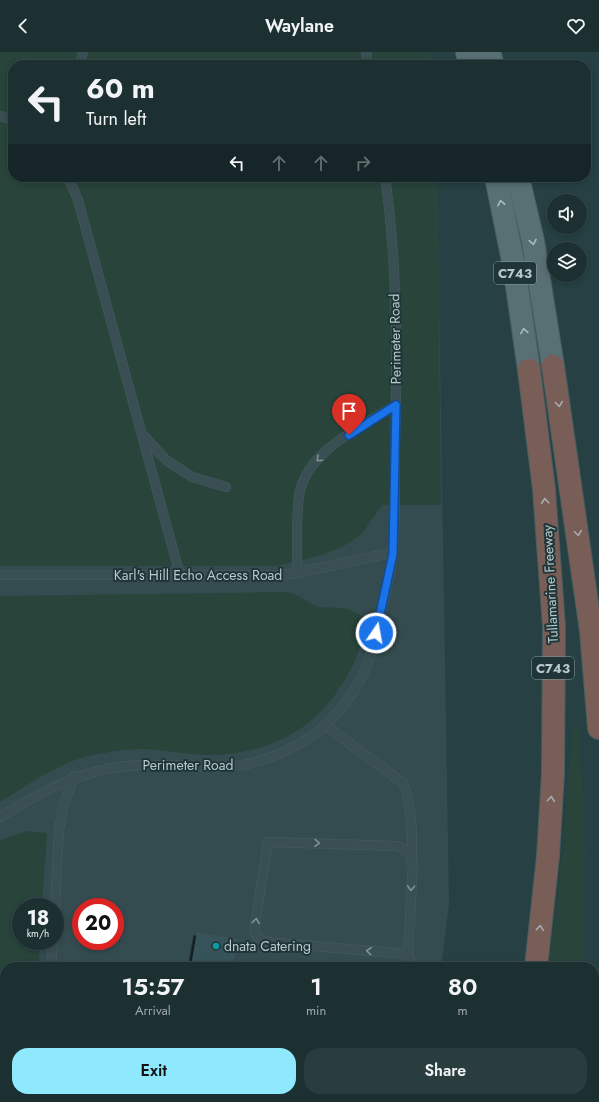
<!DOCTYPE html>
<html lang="en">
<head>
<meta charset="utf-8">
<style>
	:root { --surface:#1c3032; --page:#293c3e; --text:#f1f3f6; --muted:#a0a9ac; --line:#3a4b4d; --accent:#8ee9fc }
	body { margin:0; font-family:Jost,sans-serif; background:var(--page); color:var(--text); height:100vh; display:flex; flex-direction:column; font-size:15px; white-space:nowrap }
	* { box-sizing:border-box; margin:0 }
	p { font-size:13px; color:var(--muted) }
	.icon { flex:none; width:22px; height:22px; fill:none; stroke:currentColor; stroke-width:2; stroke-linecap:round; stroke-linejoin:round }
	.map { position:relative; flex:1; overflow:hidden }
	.drawer { position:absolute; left:0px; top:910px; width:599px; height:140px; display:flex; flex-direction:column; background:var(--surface); border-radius:16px 16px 0 0; box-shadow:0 2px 6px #0003,0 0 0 1px var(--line) }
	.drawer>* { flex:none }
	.top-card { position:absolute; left:8px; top:8px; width:583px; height:122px; border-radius:16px; box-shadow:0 2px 6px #0003,0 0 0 1px var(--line); background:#1c3032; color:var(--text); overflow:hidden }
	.fabs { position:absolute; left:547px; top:142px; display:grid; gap:8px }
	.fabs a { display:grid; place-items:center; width:40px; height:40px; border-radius:50%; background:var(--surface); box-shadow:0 2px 6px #0003,0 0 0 1px var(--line); font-size:20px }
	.speed { position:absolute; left:12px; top:846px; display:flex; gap:8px; font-size:20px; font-weight:700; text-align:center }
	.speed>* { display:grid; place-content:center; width:52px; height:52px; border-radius:50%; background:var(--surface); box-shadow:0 2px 6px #0003,0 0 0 1px var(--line); line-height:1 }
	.speed small { font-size:10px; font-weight:400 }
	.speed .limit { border:6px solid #d22; background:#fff; color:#111 }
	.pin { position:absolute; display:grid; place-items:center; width:34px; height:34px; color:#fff; margin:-41px -17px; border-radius:50% 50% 50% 0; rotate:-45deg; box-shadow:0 0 4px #0007 }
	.pin .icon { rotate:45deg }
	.me { position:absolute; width:44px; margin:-22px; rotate:12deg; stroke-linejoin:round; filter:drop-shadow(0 0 3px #0008) }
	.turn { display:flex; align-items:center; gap:14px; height:84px; padding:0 12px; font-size:18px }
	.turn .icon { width:52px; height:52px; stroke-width:2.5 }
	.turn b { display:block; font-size:28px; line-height:34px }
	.lanes { display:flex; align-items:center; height:38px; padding:0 12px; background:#0003; justify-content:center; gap:20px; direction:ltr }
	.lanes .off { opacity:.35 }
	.eta { display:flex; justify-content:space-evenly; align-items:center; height:68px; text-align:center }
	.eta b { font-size:24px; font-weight:600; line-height:28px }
	.action { display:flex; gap:8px; margin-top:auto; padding:8px 12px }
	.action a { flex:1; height:46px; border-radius:16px; background:var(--accent); color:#111; font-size:16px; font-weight:600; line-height:46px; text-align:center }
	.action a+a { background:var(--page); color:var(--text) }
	header { display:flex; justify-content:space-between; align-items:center; height:52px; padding:0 12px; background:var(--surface); font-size:18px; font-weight:600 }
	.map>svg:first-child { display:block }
	.airport { fill:#344c50; fill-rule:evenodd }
	.green { fill:#28443b }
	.building { fill:#355358; filter:url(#shadow) }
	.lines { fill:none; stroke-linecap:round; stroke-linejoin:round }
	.service-casing { stroke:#475c5f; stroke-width:10 }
	.minor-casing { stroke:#475c5f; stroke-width:20 }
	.primary-casing { stroke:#475c5f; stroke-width:24 }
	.motorway-casing { stroke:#485d60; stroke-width:24 }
	.service { stroke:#3a4f53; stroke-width:9 }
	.minor { stroke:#3a4f53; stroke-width:18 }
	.primary { stroke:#586f73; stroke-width:22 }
	.motorway { stroke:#795d57; stroke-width:22 }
	.oneway { stroke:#aabcc0 }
	.oneway2 { stroke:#a8aeb0 }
	.oneway3 { stroke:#7f9296 }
	.route-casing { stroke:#114b97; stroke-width:10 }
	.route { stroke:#1a73e8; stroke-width:7 }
	.culture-dot { fill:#0f9aa8; stroke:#1f3538; stroke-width:1.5 }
	.labels { text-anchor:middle; stroke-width:4; stroke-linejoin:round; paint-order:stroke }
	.shield { fill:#1f3538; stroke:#8a9da0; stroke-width:1 }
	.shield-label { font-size:13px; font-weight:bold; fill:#b8c9cd }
	.street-label { font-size:14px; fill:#b8c9cd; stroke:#1f3538 }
	.poi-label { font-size:14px; fill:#b8c9cd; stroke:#1f3538; text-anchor:start }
</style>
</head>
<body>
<header><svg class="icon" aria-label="back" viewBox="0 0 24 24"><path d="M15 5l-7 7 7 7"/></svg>Waylane<svg class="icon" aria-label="heart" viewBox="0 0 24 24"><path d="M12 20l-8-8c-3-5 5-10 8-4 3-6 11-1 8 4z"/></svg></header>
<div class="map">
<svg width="599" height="1050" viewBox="0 0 599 1050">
	<defs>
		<filter id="shadow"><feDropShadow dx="-3.5" dy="3.5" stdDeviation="0" flood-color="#0009"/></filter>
	</defs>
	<rect width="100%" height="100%" fill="#264043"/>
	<path class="airport" d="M0,0H428L433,10V13H13V125H437L449,853L441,915H5V1045H417V1050H0ZM21,855H55V889H21ZM81,855H115V889H81Z"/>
	<g class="green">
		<path d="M0,0H428L433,13H13V125H437L441,453H382C375,462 368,475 360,483C337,502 303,508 276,514H0Z"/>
		<path d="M287,540L299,544L317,555L342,556L353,559L361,564C367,587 356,609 344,629C317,676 272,700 217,703C191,704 165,697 139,697C125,697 110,700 97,702C62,708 30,732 0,750V544Z"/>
		<polygon points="573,674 579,675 586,791 585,915 548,915 558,844"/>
		<polygon points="28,779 47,781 42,855 21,855 21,889 40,889 39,915 5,915 5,1045 34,1045 33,1047 7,1046 6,1050 0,1050 0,788"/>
		<polygon points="530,1045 575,1045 574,1050 529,1050"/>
	</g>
	<polygon class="building" points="197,880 239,887 233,915 191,915"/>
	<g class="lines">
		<g class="service-casing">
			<g id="service">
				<polyline points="366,0 368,13"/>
				<polyline points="80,13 83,0"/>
				<polyline points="0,64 13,68"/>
				<polyline points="68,125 78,148 180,523"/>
				<polyline points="142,382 166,408 192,425 226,435"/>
				<path d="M297,521C298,498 295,461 300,439C309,398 364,373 396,353"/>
				<polyline points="0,523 281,523 297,521 380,503 393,502"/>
				<path d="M326,674L403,731C413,756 412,781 412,807"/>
				<path d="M0,765C57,730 95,711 163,713C197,713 230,719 263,708C307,694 341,666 362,625C371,607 375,588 379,568C384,546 391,523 393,501C396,466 395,430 395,395C397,305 398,214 385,125"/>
				<polyline points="55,855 59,778 63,755 74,724"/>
				<polyline points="408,902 266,890 257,885 254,879 268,790 397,794 408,800 413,811 408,902 413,915"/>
				<polyline points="51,915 53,889"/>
				<polyline points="45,1050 45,1045"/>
			</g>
		</g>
		<g class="minor-casing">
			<polyline id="minor" points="396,1050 397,1045"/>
		</g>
		<g class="primary-casing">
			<g id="primary">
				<polyline points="467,0 470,13"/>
				<polyline points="489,0 493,13"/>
				<polyline points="496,125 514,214 529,318"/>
				<polyline points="518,125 533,189 553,314"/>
			</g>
		</g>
		<g class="motorway-casing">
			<g id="motorway">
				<polyline points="553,314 591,579 599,676"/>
				<polyline points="529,318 544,437 554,575 553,721 548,804 536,915"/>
				<polyline points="594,1034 597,1014 599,970"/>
				<polyline points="515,1050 516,1045"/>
			</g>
		</g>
		<use href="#service" class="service"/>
		<use href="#minor" class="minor"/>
		<use href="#primary" class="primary"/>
		<use href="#motorway" class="motorway"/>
	</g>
	<defs><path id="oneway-chevron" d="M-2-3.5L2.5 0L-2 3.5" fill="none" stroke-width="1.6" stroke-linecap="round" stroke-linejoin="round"/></defs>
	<g class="oneway">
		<use href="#oneway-chevron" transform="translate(501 151) rotate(-101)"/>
		<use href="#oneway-chevron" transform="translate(533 190) rotate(79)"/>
		<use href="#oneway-chevron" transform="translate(524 279) rotate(-99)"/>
	</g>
	<g class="oneway2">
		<use href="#oneway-chevron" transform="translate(559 352) rotate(82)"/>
		<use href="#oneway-chevron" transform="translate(545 449) rotate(-94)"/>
		<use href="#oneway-chevron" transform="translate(578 481) rotate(82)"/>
		<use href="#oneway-chevron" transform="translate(551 747) rotate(-86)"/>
		<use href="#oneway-chevron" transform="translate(540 876) rotate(-84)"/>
	</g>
	<g class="oneway3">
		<use href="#oneway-chevron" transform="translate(319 407) rotate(137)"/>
		<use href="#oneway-chevron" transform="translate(317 791) rotate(2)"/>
		<use href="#oneway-chevron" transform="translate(411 836) rotate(93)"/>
		<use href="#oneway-chevron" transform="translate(256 869) rotate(-81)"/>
		<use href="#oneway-chevron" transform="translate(369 899) rotate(-175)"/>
	</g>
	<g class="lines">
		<g class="route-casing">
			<polyline id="route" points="349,383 396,353 393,502 376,581"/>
		</g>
		<use href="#route" class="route"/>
	</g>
	<circle class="culture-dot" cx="216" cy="894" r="4"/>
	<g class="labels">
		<g class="shield">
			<rect x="494" y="210" width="42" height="22" rx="3"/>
			<rect x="532" y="605" width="42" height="22" rx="3"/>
		</g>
		<g class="shield-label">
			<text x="515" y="226">C743</text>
			<text x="553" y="621">C743</text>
		</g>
		<g class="street-label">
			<text transform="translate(395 287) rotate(-91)" y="5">Perimeter Road</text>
			<text x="198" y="528">Karl's Hill Echo Access Road</text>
			<text transform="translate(550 532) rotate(-93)" y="5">Tullamarine Freeway</text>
			<text x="188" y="718">Perimeter Road</text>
		</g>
		<g class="poi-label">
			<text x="224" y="899">dnata Catering</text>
		</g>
	</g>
</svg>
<div class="fabs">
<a><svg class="icon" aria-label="sound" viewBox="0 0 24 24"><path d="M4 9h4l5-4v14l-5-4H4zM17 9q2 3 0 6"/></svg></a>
<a><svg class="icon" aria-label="layers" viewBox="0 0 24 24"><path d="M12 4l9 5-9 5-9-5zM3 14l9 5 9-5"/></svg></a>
</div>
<div class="speed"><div>18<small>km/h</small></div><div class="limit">20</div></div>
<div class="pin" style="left:349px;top:383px;background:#d93025"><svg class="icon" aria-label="arrive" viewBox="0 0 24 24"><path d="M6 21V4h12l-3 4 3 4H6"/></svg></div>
<svg class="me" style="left:376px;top:581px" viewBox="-20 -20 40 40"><circle r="17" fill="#1a73e8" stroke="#fff" stroke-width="3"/><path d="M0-11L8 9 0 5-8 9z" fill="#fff"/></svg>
<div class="top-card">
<div class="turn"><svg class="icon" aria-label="left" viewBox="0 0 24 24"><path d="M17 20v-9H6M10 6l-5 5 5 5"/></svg><div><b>60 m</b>Turn left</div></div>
<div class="lanes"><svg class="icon" aria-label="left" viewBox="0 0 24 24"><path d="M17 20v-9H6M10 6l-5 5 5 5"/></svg><svg class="icon off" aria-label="ahead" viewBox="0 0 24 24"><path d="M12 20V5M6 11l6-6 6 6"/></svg><svg class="icon off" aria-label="ahead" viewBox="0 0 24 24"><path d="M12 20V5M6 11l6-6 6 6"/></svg><svg class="icon off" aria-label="right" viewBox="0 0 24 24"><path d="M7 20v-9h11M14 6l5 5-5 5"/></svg></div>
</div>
<section class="drawer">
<div class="eta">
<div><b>15:57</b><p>Arrival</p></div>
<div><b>1</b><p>min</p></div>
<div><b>80</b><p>m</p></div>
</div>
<div class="action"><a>Exit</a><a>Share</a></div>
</section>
</div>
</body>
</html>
